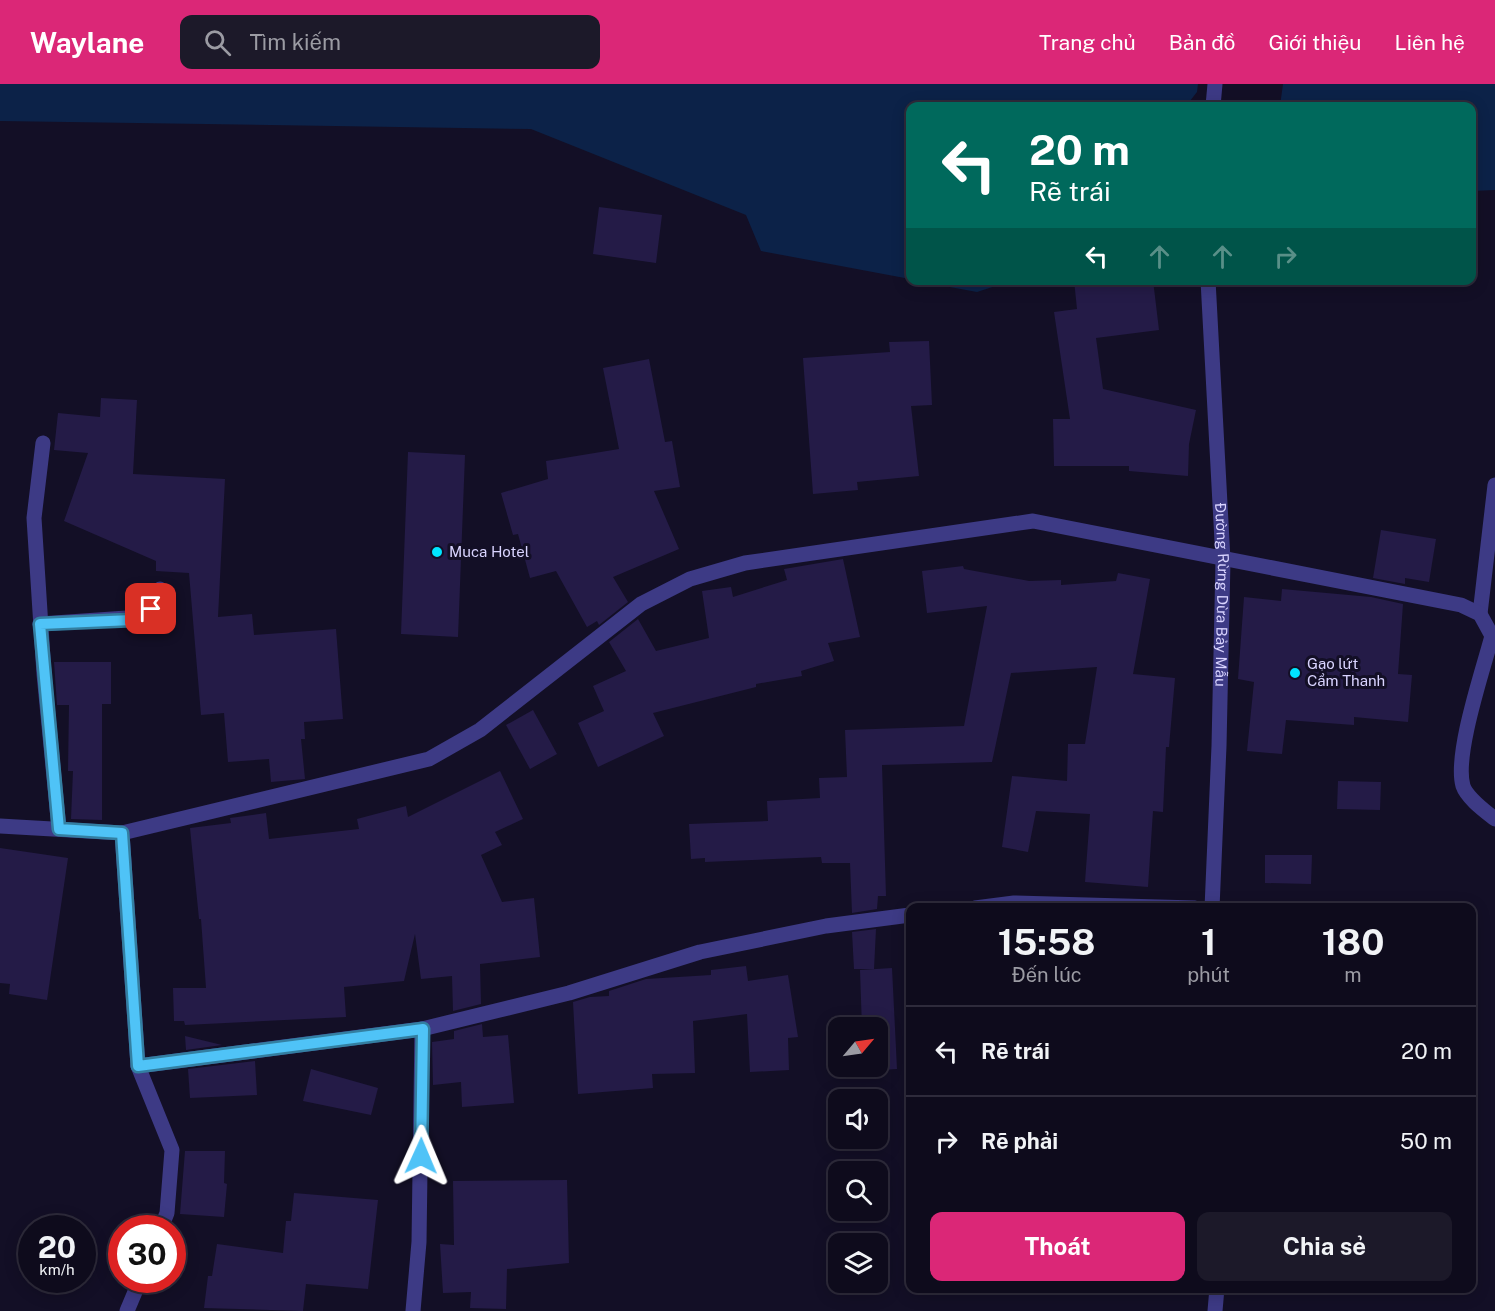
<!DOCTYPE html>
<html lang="vi">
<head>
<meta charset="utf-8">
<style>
	:root { --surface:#0e0b1c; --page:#1c1929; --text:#f1f3f6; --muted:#9b9ba3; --line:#2e2b3b; --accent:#db2777 }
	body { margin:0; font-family:"Public Sans",sans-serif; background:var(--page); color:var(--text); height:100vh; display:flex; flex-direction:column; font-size:22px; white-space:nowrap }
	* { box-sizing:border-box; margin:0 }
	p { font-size:20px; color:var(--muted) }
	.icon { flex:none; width:33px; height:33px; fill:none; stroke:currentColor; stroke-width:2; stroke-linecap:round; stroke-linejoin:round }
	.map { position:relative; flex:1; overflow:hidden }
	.details { position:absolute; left:906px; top:819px; width:570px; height:390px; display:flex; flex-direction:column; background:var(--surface); border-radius:12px; box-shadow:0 3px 15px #0003,0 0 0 2px var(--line) }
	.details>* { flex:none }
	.guide { position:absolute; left:906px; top:18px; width:570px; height:183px; border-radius:12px; box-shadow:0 3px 15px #0003,0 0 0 2px var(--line); background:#00695c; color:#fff; overflow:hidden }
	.needle { width:39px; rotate:61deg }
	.controls { position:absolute; left:828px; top:933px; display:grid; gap:12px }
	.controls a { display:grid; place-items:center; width:60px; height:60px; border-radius:12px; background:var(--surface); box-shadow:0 3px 15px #0003,0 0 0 2px var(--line); font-size:30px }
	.speed { position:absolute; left:18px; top:1131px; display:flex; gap:12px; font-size:30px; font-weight:700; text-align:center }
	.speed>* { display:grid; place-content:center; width:78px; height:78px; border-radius:50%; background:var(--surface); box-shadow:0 3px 15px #0003,0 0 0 2px var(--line); line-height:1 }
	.speed small { font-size:15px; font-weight:400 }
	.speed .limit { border:9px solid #d22; background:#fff; color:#111 }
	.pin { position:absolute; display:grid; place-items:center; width:51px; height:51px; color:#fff; margin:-26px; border-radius:12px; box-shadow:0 3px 9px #0006 }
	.me { position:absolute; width:66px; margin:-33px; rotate:1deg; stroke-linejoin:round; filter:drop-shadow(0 0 4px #0008) }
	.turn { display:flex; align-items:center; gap:21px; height:126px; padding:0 24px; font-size:27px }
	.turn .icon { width:78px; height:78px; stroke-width:2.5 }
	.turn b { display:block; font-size:42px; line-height:51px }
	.lanes { display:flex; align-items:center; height:57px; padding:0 24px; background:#0003; justify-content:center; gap:30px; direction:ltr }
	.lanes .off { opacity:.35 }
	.eta { display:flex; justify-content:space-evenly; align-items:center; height:102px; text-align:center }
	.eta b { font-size:36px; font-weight:700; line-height:42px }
	.primary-button { display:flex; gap:12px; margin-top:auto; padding:12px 24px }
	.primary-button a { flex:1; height:69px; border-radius:12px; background:var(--accent); color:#fff; font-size:24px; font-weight:700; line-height:69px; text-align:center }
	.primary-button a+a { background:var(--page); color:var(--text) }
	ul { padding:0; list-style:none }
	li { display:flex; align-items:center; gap:18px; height:90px; padding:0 24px; border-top:2px solid var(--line) }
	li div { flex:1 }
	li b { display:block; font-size:22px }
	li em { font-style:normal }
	header { display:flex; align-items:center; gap:36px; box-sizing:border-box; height:84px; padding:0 30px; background:var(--accent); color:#fff }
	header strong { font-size:28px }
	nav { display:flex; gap:33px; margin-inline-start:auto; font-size:21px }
	.search { width:420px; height:54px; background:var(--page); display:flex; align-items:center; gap:15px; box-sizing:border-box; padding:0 21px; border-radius:12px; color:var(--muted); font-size:22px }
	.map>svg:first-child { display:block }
	.water { fill:#0c2248 }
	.building { fill:#241b47 }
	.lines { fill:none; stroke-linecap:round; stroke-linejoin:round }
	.minor { stroke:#3d3a85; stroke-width:15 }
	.route-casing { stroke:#337fa1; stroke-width:15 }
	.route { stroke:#4fc3f7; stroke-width:10 }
	.poi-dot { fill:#00e5ff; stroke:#130f26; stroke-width:2 }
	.labels { text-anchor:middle; stroke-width:6; stroke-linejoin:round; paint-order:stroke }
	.poi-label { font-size:15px; fill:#d9d4ff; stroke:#130f26; text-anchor:start }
	.street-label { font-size:15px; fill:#d9d4ff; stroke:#130f26 }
</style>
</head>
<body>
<header>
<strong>Waylane</strong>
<div class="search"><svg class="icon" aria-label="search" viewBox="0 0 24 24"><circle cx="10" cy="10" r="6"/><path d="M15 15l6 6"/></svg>Tìm kiếm</div>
<nav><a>Trang chủ</a><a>Bản đồ</a><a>Giới thiệu</a><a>Liên hệ</a></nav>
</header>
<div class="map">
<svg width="1495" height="1227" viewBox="0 0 1495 1227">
	<rect width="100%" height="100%" fill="#130f26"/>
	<g class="water">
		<polygon points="0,0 1198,0 1197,8 1186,22 910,22 910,195 761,167 746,131 531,45 0,37"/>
		<polygon points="1283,0 1495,0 1495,106 1472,107 1472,22 1280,22"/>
		<polygon points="917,197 1011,197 977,208"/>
	</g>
	<g class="building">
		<polygon points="599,123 662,131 656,179 593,170"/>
		<polygon points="1074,196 1153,196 1159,246 1096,254 1103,305 1196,326 1189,360 1188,392 1129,387 1129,382 1054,382 1053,335 1070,335 1054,228 1077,225"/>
		<polygon points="929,257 932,321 911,322 919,392 857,398 858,406 813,410 803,274 890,268 889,258"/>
		<polygon points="649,275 665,358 672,357 680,403 654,407 679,465 613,493 628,518 599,541 597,537 587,543 556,487 530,494 518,450 513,451 501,409 548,395 546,377 619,365 603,284"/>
		<polygon points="101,314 137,316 133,390 225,395 218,533 252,530 254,551 336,545 343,635 304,638 305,655 301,655 305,695 271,698 269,675 228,678 224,629 201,631 189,489 156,487 156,477 64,437 88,369 54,366 58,329 100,333"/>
		<polygon points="408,368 465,371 458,553 401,550"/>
		<polygon points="1381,446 1436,455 1429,498 1405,494 1405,500 1373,494"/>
		<polygon points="843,475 860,553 828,559 834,577 801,587 802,592 756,600 756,603 653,629 664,652 598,683 578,639 604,627 593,602 626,587 609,558 638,535 656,567 709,554 702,507 731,503 733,513 787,496 784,485"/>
		<polygon points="963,482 964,485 1029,497 1061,496 1061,501 1116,497 1118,489 1150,495 1133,590 1175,594 1169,663 1166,663 1163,728 1153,727 1148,803 1085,798 1090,730 1036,727 1028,768 1002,763 1012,692 1067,697 1068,660 1085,660 1097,583 1011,589 992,678 882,681 886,812 878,812 877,825 852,829 850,779 822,779 821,773 705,778 705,774 691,775 689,740 768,737 767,717 820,714 819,694 847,693 845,646 964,642 987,522 927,529 922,487"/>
		<polygon points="1282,505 1371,513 1403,520 1398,590 1412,591 1408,638 1354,633 1354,641 1286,636 1282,670 1247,667 1254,598 1238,595 1244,513 1281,517"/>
		<polygon points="54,578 111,578 111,620 102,620 102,736 71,735 73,687 68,687 69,621 57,621"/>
		<polygon points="533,626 557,670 530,685 506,641"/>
		<polygon points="500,687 523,735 495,748 502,761 481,771 502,818 534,814 540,873 480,880 481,920 453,927 452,892 421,895 415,850 404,897 344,903 346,933 185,941 184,937 174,937 173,904 206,904 201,835 199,835 190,744 231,739 230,734 266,729 269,755 359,745 357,735 406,722 408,733"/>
		<polygon points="1338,697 1381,698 1380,726 1337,725"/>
		<polygon points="0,764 68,774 47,916 9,910 10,900 0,899"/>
		<polygon points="1265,771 1312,771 1311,800 1265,799"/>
		<polygon points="876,845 874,885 854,885 852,848"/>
		<polygon points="746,882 748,897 788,891 798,953 788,954 789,986 750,988 747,930 693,937 695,989 652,990 653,1004 578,1010 573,918 590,913 609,912 609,907 646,895 711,891 711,886"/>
		<polygon points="892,884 897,985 864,987 864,982 878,982 878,944 862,944 860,886"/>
		<polygon points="482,940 483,953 508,951 514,1019 462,1023 461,998 433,1001 432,958 454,955 454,947"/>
		<polygon points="185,952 222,961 186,966"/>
		<polygon points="255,977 257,1011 190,1014 188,985"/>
		<polygon points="311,985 378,1004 371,1031 303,1017"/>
		<polygon points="185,1067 225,1067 224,1099 227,1100 224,1133 180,1130"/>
		<polygon points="567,1096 569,1179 507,1185 506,1225 470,1224 471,1208 443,1209 440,1160 454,1161 453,1097"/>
		<polygon points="294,1109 378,1116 368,1205 306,1200 303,1227 204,1224 208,1192 212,1192 217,1160 283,1169 286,1137 291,1137"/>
	</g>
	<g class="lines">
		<g class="minor">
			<polyline points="1213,22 1215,0"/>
			<path id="s1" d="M1208,196L1223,476L1219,662L1212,824"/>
			<polyline points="43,359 34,434 44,590 59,745"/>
			<polyline points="1480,530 1495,401"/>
			<polyline points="40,540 141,533 151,525 160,505"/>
			<path d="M0,742L122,749L429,675L480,646L641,520L690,495L745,479L1033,437L1461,521L1480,530L1492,552C1483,586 1454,671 1463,702C1467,714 1485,727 1495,735"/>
			<polyline points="122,749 138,982 172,1066 167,1129 161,1144"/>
			<polyline points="975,824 1014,819 1195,824"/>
			<polyline points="138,982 422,945 569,909 700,868 826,842 910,831"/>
			<polyline points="127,1227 140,1196"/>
			<polyline points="413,1227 419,1158 422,945"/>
			<polyline points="1215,1227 1217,1204"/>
		</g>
	</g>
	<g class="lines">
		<g class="route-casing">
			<polyline id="route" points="151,525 132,536 40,540 59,745 122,749 138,982 423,945 421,1072"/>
		</g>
		<use href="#route" class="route"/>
	</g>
	<g class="poi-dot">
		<circle cx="437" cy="468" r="6"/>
		<circle cx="1295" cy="589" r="6"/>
	</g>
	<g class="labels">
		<g class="poi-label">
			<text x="449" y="473">Muca Hotel</text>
			<text x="1307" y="585">Gạo lứt<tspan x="1307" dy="17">Cẩm Thanh</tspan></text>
		</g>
		<g class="street-label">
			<text dy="5" stroke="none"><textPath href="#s1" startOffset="315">Đường Rừng Dừa Bảy Mẫu</textPath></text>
		</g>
	</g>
</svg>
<div class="controls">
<a><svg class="needle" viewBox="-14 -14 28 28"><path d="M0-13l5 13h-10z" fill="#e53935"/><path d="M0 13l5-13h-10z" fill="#9b9ba3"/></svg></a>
<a><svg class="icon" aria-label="sound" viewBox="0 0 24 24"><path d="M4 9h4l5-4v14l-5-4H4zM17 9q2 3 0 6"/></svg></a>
<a><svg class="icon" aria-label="search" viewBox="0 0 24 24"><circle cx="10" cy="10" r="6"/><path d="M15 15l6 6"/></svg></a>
<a><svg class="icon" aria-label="layers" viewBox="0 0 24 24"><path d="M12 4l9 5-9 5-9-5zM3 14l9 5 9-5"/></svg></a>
</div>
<div class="speed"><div>20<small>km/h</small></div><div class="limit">30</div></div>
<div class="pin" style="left:151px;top:525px;background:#d93025"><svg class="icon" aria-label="arrive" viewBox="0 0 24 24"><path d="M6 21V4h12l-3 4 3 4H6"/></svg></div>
<svg class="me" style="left:421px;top:1072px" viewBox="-20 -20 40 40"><path d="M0-17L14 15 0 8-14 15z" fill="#4fc3f7" stroke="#fff" stroke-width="4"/></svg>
<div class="guide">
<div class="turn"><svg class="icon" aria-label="left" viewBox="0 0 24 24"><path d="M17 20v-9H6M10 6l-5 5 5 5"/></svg><div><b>20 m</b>Rẽ trái</div></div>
<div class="lanes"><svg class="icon" aria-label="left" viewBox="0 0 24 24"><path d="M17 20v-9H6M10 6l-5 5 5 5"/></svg><svg class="icon off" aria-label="ahead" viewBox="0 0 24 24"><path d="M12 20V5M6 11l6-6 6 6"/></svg><svg class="icon off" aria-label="ahead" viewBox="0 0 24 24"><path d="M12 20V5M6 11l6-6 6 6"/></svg><svg class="icon off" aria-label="right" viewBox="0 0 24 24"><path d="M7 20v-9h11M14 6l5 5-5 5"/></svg></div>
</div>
<section class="details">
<div class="eta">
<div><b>15:58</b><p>Đến lúc</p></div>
<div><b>1</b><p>phút</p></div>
<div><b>180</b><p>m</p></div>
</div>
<ul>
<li><svg class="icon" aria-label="left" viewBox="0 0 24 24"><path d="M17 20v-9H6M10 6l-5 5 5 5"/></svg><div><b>Rẽ trái</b></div><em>20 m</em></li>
<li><svg class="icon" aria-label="right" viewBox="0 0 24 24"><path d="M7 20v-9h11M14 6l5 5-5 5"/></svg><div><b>Rẽ phải</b></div><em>50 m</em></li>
</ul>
<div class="primary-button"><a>Thoát</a><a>Chia sẻ</a></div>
</section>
</div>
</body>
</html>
